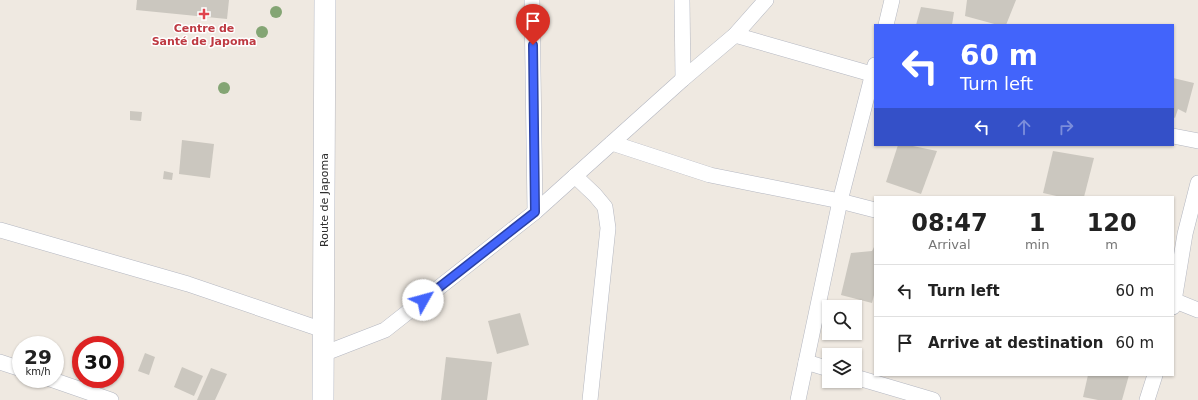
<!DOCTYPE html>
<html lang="en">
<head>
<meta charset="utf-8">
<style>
	:root { --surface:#fff; --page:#f2f2f2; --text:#222; --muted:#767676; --line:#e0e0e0 }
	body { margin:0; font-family:"DejaVu Sans",sans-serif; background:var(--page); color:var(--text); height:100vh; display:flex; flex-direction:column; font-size:15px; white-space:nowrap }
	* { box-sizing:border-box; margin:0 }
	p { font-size:13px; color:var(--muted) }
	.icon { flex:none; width:22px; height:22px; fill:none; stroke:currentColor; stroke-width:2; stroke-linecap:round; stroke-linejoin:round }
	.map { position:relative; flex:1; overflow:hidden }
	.sheet { position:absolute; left:874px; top:196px; width:300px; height:180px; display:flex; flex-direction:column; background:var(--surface); border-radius:0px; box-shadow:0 1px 3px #0004 }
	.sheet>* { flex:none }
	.hud { position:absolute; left:874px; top:24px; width:300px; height:122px; border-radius:0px; box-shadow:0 1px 3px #0004; background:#4264fb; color:#fff; overflow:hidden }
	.buttons { position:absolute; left:822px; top:300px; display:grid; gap:8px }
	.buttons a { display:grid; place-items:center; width:40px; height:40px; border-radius:0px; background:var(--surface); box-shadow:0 1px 3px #0004; font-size:20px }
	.speed { position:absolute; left:12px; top:336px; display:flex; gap:8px; font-size:20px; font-weight:700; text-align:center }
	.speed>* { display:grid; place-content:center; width:52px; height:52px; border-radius:50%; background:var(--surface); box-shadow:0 1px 3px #0004; line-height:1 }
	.speed small { font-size:10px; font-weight:400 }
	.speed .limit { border:6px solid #d22; background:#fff; color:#111 }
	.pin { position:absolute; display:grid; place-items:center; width:34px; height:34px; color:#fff; margin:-41px -17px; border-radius:50% 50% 50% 0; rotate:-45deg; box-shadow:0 0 4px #0007 }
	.pin .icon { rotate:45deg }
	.me { position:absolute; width:44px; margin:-22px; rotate:52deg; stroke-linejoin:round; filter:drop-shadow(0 0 3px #0008) }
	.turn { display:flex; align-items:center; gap:14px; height:84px; padding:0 20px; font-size:18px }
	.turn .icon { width:52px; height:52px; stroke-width:2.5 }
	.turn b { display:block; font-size:28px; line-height:34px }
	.lanes { display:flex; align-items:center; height:38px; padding:0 20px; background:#0003; justify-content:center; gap:20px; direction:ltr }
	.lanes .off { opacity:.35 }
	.eta { display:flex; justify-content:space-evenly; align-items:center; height:68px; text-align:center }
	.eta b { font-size:24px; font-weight:800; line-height:28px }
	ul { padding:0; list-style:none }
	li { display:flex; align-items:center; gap:12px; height:52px; padding:0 20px; border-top:1px solid var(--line) }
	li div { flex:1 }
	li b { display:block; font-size:15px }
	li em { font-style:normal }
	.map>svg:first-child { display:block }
	.building { fill:#cbc7bf }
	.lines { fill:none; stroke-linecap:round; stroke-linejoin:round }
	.street-casing { stroke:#b4b7c1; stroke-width:16 }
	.secondary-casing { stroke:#b4b7c1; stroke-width:22 }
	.street { stroke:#fff; stroke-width:15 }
	.secondary { stroke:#fff; stroke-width:21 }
	.tree { fill:#84a574 }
	.route-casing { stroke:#2b41a3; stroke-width:10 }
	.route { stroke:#4264fb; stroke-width:7 }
	.health-dot { fill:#e0444e; stroke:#fff; stroke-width:1.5 }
	.labels { text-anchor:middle; stroke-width:3; stroke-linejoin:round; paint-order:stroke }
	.health-label { font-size:11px; font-weight:bold; fill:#be3a42; stroke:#fff }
	.street-label { font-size:11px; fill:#2e2e2e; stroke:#fff }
</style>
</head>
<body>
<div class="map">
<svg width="1198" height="400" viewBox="0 0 1198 400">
	<rect width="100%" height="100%" fill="#efe9e1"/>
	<g class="building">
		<polygon points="137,0 229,0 227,19 136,10"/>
		<polygon points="967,0 1016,0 1006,25 998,25 965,16"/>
		<polygon points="921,7 954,12 952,25 916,25"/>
		<polygon points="1173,78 1194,83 1186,113 1178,109 1175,118 1173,117"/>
		<polygon points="130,111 142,112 141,121 130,120"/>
		<polygon points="182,140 214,144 210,178 179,174"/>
		<polygon points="898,145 908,145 937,151 921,194 886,182"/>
		<polygon points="1053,151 1094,158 1084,197 1061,197 1043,193"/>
		<polygon points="164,171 173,173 172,180 163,179"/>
		<polygon points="875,245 875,291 872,303 841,295 851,253 872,251"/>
		<polygon points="520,313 529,345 497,354 488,321"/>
		<polygon points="145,353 155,357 149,375 138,371"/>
		<polygon points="446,357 492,362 487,400 441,400"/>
		<polygon points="182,367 203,376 194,396 174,387"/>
		<polygon points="211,368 227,374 215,400 197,400"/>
		<polygon points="1088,375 1129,375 1122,400 1098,400 1083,397"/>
	</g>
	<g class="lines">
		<g class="street-casing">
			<g id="street">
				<polyline points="532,0 535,212"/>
				<polyline points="682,0 683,79"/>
				<polyline points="886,25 892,0"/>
				<polyline points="735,35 875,75"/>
				<polyline points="1173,136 1198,141"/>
				<polyline points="612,143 710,175 840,201 875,210"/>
				<polyline points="575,176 595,195 605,207 608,228 590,400"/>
				<polyline points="0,230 188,284 323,330"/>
				<polyline points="1173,300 1198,310"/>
				<polyline points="1173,307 1185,234 1198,183"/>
				<polyline points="323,354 385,330 535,212 683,79 735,35 766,0"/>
				<polyline points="0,362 21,369"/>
				<polyline points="806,362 829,369"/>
				<polyline points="855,377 933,400"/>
				<polyline points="50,379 111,400"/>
				<polyline points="798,400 840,201 875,65"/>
				<polyline points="1147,400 1155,375"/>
			</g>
		</g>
		<g class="secondary-casing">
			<polyline id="secondary" points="323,400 325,0"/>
		</g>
		<use href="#street" class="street"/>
		<use href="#secondary" class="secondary"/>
	</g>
	<g class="tree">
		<circle cx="276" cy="12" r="6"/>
		<circle cx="262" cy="32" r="6"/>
		<circle cx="224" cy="88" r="6"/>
	</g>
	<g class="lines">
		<g class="route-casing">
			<polyline id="route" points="423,300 535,212 533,45"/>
		</g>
		<use href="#route" class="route"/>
	</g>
	<path class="health-dot" d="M202 8h4v4h4v4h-4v4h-4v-4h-4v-4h4z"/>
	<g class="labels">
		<g class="health-label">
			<text x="204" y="32">Centre de<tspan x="204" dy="13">Santé de Japoma</tspan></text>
		</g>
		<g class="street-label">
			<text transform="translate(324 200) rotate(-90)" y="4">Route de Japoma</text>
		</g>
	</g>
</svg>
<div class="buttons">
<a><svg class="icon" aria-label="search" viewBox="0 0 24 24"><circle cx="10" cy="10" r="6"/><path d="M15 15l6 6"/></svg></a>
<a><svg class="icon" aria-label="layers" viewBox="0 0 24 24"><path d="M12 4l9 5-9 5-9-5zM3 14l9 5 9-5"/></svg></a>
</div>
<div class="speed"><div>29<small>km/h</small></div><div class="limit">30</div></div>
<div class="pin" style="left:533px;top:45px;background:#d93025"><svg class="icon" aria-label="arrive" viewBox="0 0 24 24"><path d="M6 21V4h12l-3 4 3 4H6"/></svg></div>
<svg class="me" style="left:423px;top:300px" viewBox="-20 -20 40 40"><circle r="19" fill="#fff"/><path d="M0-13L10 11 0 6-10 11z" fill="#4264fb"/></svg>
<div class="hud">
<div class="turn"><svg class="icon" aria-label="left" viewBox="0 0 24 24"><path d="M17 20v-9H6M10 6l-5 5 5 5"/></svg><div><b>60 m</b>Turn left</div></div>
<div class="lanes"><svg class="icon" aria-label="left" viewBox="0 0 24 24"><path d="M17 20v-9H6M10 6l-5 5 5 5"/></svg><svg class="icon off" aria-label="ahead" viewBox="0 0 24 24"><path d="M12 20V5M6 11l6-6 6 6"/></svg><svg class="icon off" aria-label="right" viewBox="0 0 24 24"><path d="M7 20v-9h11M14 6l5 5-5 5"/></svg></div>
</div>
<section class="sheet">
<div class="eta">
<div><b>08:47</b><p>Arrival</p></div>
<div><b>1</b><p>min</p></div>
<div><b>120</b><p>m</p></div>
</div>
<ul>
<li><svg class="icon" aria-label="left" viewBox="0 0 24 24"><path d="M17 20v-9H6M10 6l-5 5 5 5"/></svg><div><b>Turn left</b></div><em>60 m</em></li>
<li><svg class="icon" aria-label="arrive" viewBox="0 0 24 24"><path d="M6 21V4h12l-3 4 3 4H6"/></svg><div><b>Arrive at destination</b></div><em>60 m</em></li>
</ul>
</section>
</div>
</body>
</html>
